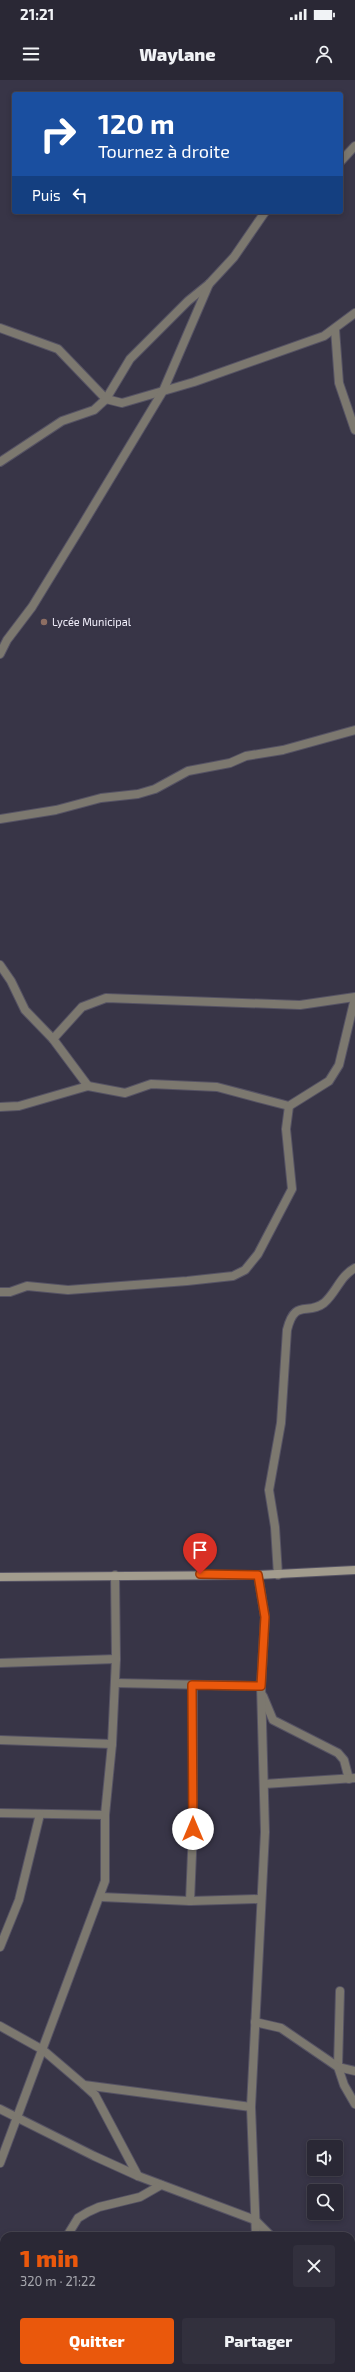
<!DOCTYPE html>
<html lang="fr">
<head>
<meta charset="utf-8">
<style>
	:root { --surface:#2a2835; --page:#32303d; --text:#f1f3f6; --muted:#a5a6ad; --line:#464450; --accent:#ea580c }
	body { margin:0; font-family:"Exo 2",sans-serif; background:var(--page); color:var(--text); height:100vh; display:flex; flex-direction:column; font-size:15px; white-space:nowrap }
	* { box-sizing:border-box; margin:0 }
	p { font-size:13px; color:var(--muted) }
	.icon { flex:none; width:22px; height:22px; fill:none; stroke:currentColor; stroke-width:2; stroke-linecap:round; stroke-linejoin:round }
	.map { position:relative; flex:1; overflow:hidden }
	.sheet { position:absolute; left:0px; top:2152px; width:355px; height:140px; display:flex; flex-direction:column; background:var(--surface); border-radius:12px 12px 0 0; box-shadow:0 2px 6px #0003,0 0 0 1px var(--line) }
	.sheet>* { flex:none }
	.top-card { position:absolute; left:12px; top:12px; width:331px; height:122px; border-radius:4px; box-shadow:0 2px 6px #0003,0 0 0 1px var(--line); background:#1a4fa0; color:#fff; overflow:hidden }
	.buttons { position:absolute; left:307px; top:2060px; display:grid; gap:8px }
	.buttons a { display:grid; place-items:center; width:36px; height:36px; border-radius:4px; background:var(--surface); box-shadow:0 2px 6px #0003,0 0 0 1px var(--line); font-size:20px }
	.pin { position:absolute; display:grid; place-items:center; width:34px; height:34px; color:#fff; margin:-41px -17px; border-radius:50% 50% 50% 0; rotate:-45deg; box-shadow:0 0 4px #0007 }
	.pin .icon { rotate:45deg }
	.me { position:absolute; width:44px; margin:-22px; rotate:0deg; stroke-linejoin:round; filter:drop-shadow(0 0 3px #0008) }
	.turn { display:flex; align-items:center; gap:14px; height:84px; padding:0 20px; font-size:18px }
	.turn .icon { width:52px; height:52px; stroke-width:2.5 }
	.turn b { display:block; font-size:28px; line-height:34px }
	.then { display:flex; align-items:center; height:38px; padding:0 20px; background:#0003; gap:8px; font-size:15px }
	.round { display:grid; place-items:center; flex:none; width:42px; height:42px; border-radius:4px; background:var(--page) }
	.overview { display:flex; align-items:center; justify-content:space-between; height:68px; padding:0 20px }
	h1 { font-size:24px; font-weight:800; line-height:30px; color:var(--accent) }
	.action { display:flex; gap:8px; margin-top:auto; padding:8px 20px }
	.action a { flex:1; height:46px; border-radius:4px; background:var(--accent); color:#fff; font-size:16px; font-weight:800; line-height:46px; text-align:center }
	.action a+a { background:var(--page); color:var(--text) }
	.status { display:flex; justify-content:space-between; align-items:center; height:28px; padding:0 20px; background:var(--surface); direction:ltr }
	.status svg { height:11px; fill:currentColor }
	header { display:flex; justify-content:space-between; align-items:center; height:52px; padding:0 20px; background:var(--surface); font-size:18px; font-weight:800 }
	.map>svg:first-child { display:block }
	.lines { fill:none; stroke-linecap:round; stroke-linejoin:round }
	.minor-casing { stroke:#565364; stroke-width:10 }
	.secondary-casing { stroke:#565364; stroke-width:10 }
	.minor { stroke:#7c786f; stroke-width:8 }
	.secondary { stroke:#a29c8e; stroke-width:8 }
	.route-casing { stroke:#983908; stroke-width:10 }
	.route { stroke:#ea580c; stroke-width:7 }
	.education-dot { fill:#8d6e63; stroke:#383547; stroke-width:1.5 }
	.labels { text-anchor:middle; stroke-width:4; stroke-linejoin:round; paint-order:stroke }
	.poi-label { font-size:11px; fill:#f2f0fc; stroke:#383547; text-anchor:start }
</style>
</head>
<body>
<div class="status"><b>21:21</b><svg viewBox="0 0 49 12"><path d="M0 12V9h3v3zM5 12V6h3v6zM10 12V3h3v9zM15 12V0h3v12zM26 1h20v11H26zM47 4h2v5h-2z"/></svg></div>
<header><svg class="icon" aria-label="menu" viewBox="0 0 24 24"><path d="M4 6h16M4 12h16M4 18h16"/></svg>Waylane<svg class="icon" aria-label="person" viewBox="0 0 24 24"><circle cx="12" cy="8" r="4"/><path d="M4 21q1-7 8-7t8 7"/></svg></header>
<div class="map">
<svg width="355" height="2292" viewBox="0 0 355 2292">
	<rect width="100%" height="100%" fill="#383547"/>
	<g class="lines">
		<g class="minor-casing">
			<g id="minor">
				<polyline points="341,81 355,66"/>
				<polyline points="0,248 58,269 106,319 122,323 194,302 324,256 355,233"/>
				<polyline points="335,249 339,303 355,350"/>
				<polyline points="0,382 62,341 94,330 106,319 130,279 188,221 209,204 234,177 265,132"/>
				<polyline points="0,574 7,560 32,527 81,447 163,311 209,204"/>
				<polyline points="0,739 56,730 101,718 138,714 155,709 188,691 230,683 246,676 283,670 355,650"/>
				<polyline points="0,885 11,901 25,930 53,959 88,1006"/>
				<polyline points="53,959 82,927 106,918 300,925 355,917"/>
				<polyline points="0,1027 19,1026 88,1006 125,1013 151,1004 217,1007 289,1026 329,1001 339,985 355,918"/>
				<polyline points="0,1212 10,1212 27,1206 68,1210 187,1201 233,1196 245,1190 258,1174 292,1109 286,1049 289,1026"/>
				<path d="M278,1495L275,1447L269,1410L281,1343L287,1250C295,1218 307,1236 324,1223C336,1213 340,1196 355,1188"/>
				<polyline points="0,1583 116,1579"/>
				<polyline points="115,1603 261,1606"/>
				<polyline points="263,1616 273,1640 338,1673 344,1680 349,1699"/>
				<polyline points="0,1660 112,1664"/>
				<polyline points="264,1704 355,1698"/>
				<polyline points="0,1733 105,1735"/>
				<polyline points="101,1817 190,1821 260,1819"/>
				<polyline points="190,1821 193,1749 193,1605"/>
				<polyline points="0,1867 19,1820 40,1734"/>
				<polyline points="340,1911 338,1987 344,2005 355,2024"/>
				<polyline points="255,1942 281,1948 338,1987 355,1991"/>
				<polyline points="0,1946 43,1970 84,2005 251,2027"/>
				<polyline points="84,2005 95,2015 138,2096"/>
				<polyline points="0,2029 94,2076 138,2096 255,2140 271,2156"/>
				<polyline points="0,2083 105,1801 105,1735 112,1664 116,1579 115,1495"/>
				<polyline points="67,2156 78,2138 88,2132 99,2127 140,2117 161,2105"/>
				<polyline points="256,2156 251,2027 265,1752 261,1606 265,1537 258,1495"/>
				<polyline points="351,2178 355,2179"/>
				<polyline points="0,2203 4,2204"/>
				<polyline points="62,2292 65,2288"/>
				<polyline points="252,2292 253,2288"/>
			</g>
		</g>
		<g class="secondary-casing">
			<polyline id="secondary" points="0,1497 258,1495 355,1490"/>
		</g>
		<use href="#minor" class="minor"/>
		<use href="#secondary" class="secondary"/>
	</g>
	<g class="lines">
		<g class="route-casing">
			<polyline id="route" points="193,1749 192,1605 261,1606 265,1537 258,1495 200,1494"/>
		</g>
		<use href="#route" class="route"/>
	</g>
	<circle class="education-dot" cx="44" cy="542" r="4"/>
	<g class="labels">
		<g class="poi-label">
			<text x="52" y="546">Lycée Municipal</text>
		</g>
	</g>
</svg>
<div class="buttons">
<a><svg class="icon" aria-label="sound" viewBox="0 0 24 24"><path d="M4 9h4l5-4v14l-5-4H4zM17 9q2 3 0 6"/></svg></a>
<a><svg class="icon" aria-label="search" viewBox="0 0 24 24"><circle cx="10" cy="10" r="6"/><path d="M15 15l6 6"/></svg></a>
</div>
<div class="pin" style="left:200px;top:1494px;background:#d93025"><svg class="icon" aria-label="arrive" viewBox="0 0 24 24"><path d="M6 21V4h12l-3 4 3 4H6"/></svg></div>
<svg class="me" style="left:193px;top:1749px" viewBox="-20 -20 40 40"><circle r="19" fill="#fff"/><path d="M0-13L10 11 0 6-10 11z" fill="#ea580c"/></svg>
<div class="top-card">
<div class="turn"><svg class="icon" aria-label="right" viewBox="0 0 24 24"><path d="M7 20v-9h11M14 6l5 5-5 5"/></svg><div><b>120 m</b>Tournez à droite</div></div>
<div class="then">Puis<svg class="icon" aria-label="left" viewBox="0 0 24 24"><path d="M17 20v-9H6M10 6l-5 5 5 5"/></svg></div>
</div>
<section class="sheet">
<div class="overview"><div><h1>1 min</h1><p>320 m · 21:22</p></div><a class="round"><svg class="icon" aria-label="close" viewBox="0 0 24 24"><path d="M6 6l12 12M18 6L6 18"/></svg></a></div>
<div class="action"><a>Quitter</a><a>Partager</a></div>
</section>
</div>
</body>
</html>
